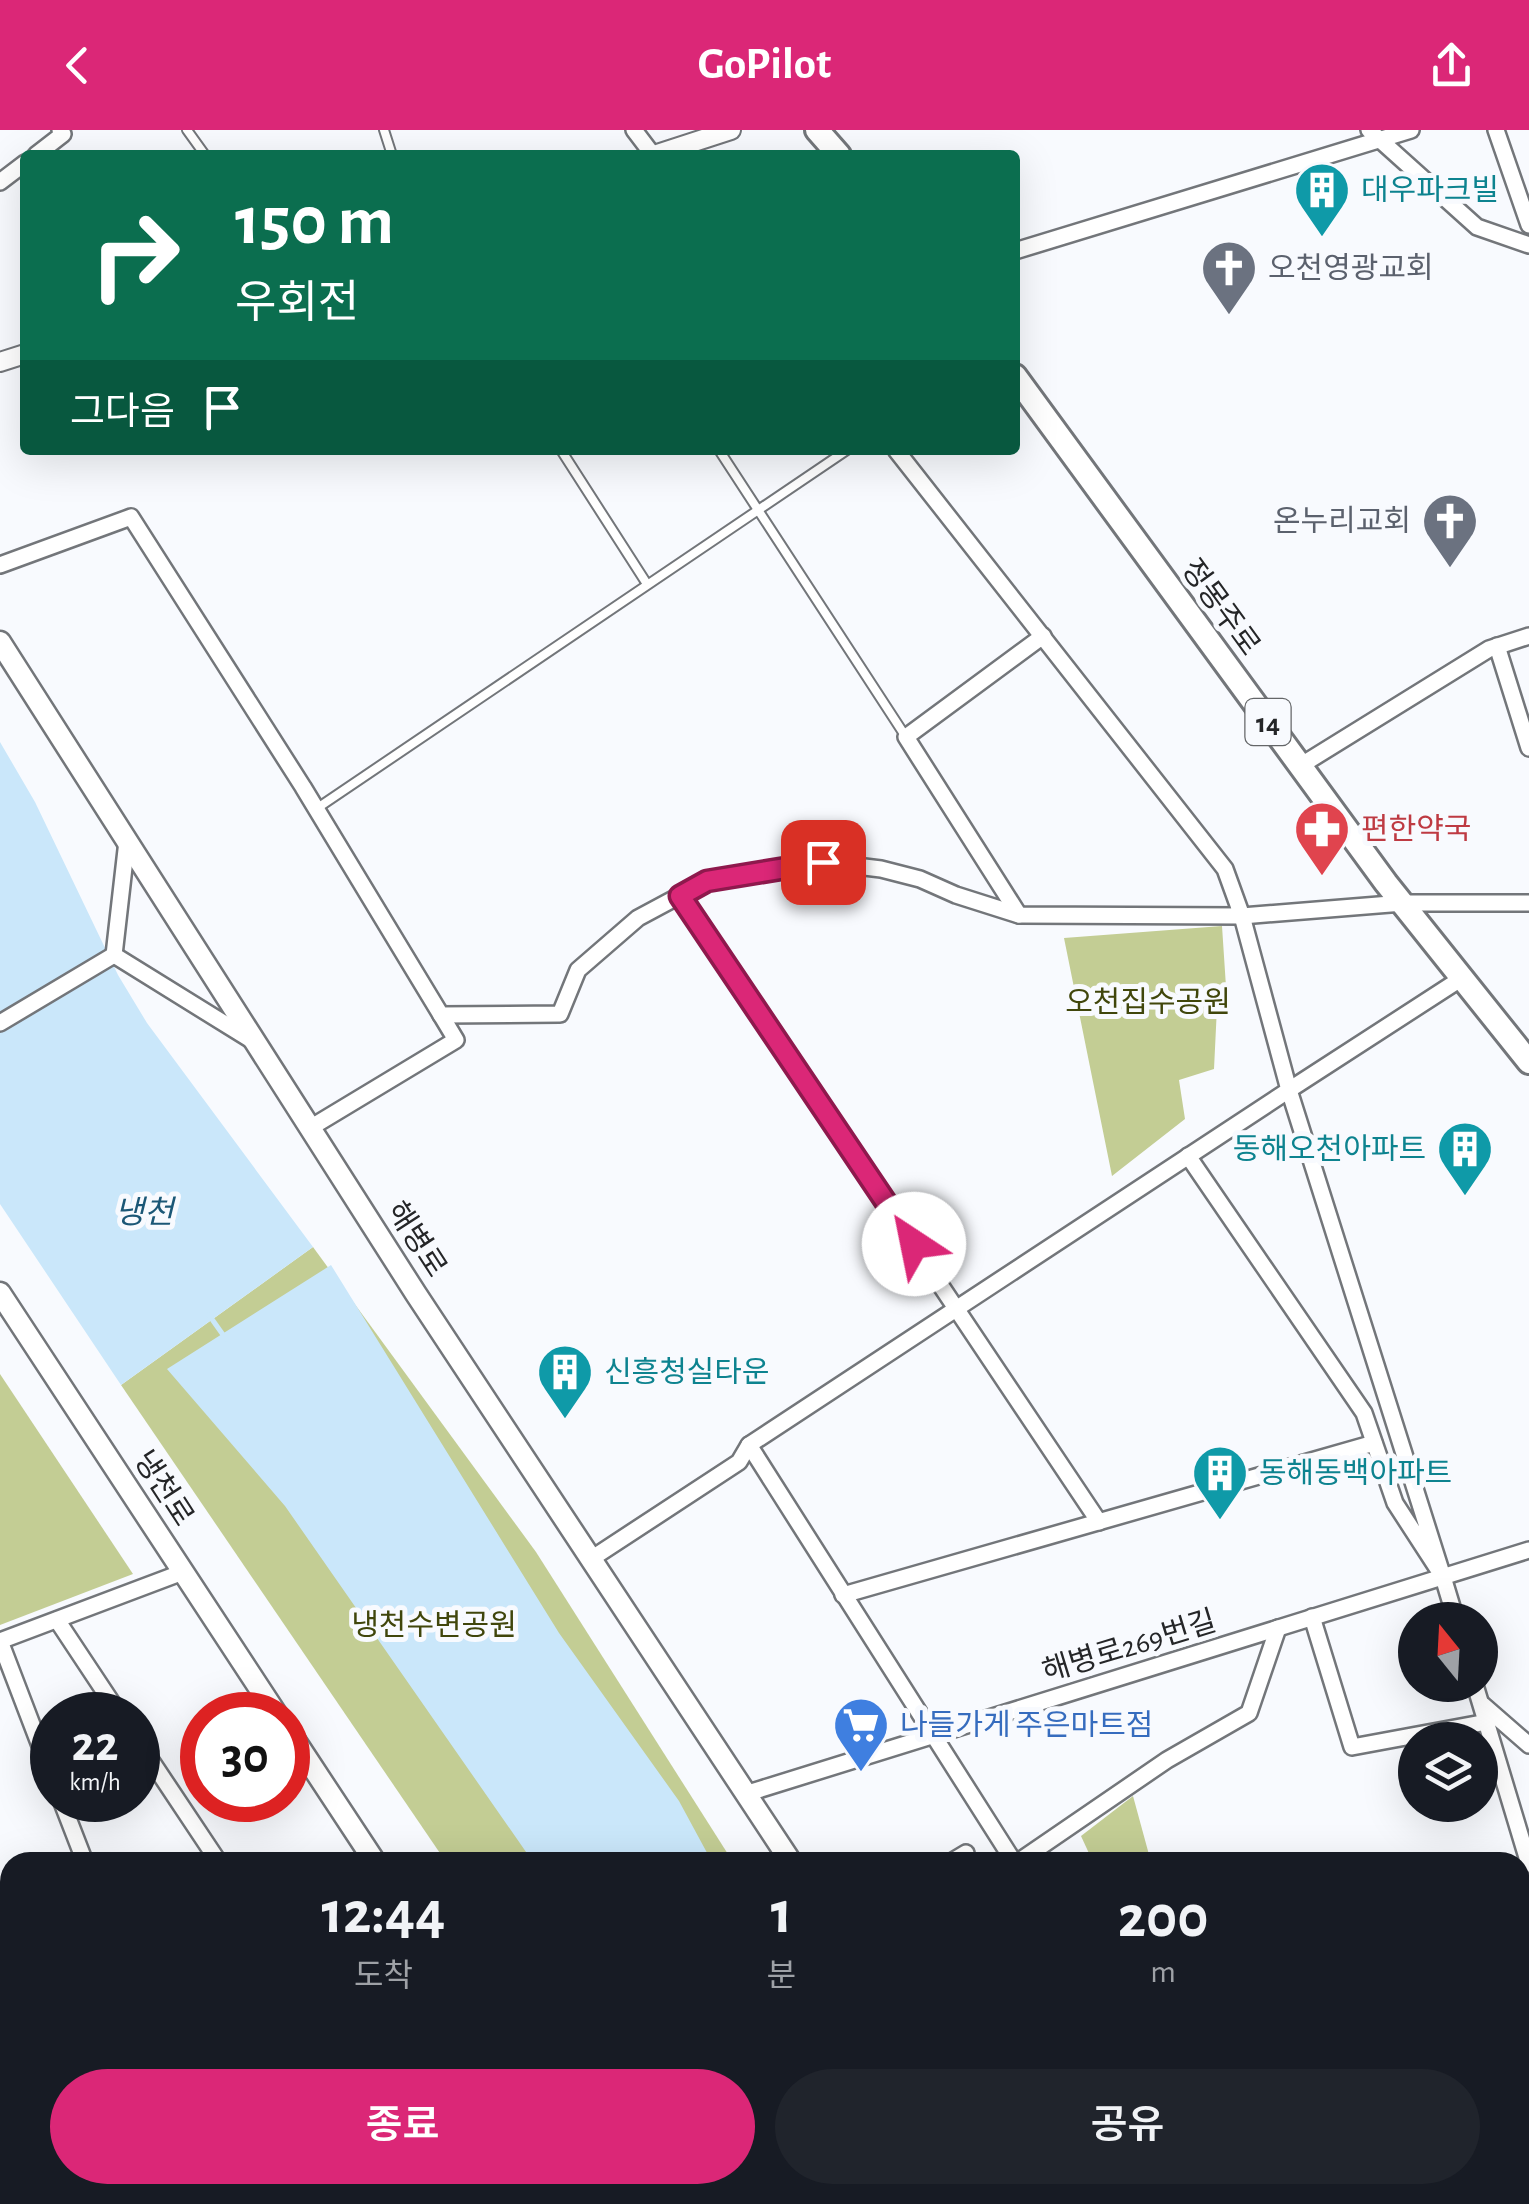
<!DOCTYPE html>
<html lang="ko">
<head>
<meta charset="utf-8">
<style>
	:root { --surface:#171b24; --page:#20242c; --text:#f1f3f6; --muted:#9ea1a6; --accent:#db2777 }
	body { margin:0; font-family:"Alegreya Sans","Noto Sans KR",sans-serif; background:var(--page); color:var(--text); height:100vh; display:flex; flex-direction:column; font-size:38px; white-space:nowrap }
	* { box-sizing:border-box; margin:0 }
	p { font-size:32px; color:var(--muted) }
	.icon { flex:none; width:55px; height:55px; fill:none; stroke:currentColor; stroke-width:2; stroke-linecap:round; stroke-linejoin:round }
	.map { position:relative; flex:1; overflow:hidden }
	.sheet { position:absolute; left:0px; top:1722px; width:1530px; height:352px; display:flex; flex-direction:column; background:var(--surface); border-radius:30px 30px 0 0; box-shadow:0 10px 40px #0002 }
	.sheet>* { flex:none }
	.top-card { position:absolute; left:20px; top:20px; width:1000px; height:305px; border-radius:10px; box-shadow:0 10px 40px #0002; background:#0b6e4f; color:#fff; overflow:hidden }
	.needle { width:65px; rotate:342deg }
	.tools { position:absolute; left:1398px; top:1472px; display:grid; gap:20px }
	.tools a { display:grid; place-items:center; width:100px; height:100px; border-radius:50%; background:var(--surface); box-shadow:0 10px 40px #0002; font-size:50px }
	.speed { position:absolute; left:30px; top:1562px; display:flex; gap:20px; font-size:50px; font-weight:700; text-align:center }
	.speed>* { display:grid; place-content:center; width:130px; height:130px; border-radius:50%; background:var(--surface); box-shadow:0 10px 40px #0002; line-height:1 }
	.speed small { font-size:25px; font-weight:400 }
	.speed .limit { border:15px solid #d22; background:#fff; color:#111 }
	.pin { position:absolute; display:grid; place-items:center; width:85px; height:85px; color:#fff; margin:-42px; border-radius:20px; box-shadow:0 5px 15px #0006 }
	.me { position:absolute; width:110px; margin:-55px; rotate:326deg; stroke-linejoin:round; filter:drop-shadow(0 0 8px #0008) }
	.turn { display:flex; align-items:center; gap:35px; height:210px; padding:0 50px; font-size:45px }
	.turn .icon { width:130px; height:130px; stroke-width:2.5 }
	.turn b { display:block; font-size:70px; line-height:85px }
	.then { display:flex; align-items:center; height:95px; padding:0 50px; background:#0003; gap:20px; font-size:38px }
	.eta { display:flex; justify-content:space-evenly; align-items:center; height:170px; text-align:center }
	.eta b { font-size:60px; font-weight:600; line-height:70px }
	.button { display:flex; gap:20px; margin-top:auto; padding:20px 50px }
	.button a { flex:1; height:115px; border-radius:60px; background:var(--accent); color:#fff; font-size:40px; font-weight:600; line-height:115px; text-align:center }
	.button a+a { background:var(--page); color:var(--text) }
	header { display:flex; justify-content:space-between; align-items:center; height:130px; padding:0 50px; background:var(--accent); color:#fff; font-size:45px; font-weight:600 }
	.map>svg:first-child { display:block }
	.green { fill:#c3cd94 }
	.water { fill:#cae7fa }
	.lines { fill:none; stroke-linecap:round; stroke-linejoin:round }
	.stream { stroke:#cae7fa; stroke-width:5 }
	.service-casing { stroke:#73767a; stroke-width:12 }
	.minor-casing { stroke:#73767a; stroke-width:20 }
	.tertiary-casing { stroke:#73767a; stroke-width:22 }
	.secondary-casing { stroke:#73767a; stroke-width:25 }
	.primary-casing { stroke:#73767a; stroke-width:28 }
	.service { stroke:#fff; stroke-width:8 }
	.minor { stroke:#fff; stroke-width:15 }
	.tertiary { stroke:#fff; stroke-width:18 }
	.secondary { stroke:#fff; stroke-width:20 }
	.primary { stroke:#fff; stroke-width:22 }
	.route-casing { stroke:#8e194d; stroke-width:25 }
	.route { stroke:#db2777; stroke-width:18 }
	.labels { text-anchor:middle; stroke-width:10; stroke-linejoin:round; paint-order:stroke }
	.shield { fill:#f8fafe; stroke:#646668; stroke-width:2.5 }
	.shield-label { font-size:28px; font-weight:bold; fill:#252628 }
	.culture-label { font-size:30px; fill:#0d838f; stroke:#f8fafe; text-anchor:start }
	.worship-label { font-size:30px; fill:#5b616d; stroke:#f8fafe; text-anchor:start }
	.street-label { font-size:30px; fill:#252628; stroke:#f8fafe }
	.health-label { font-size:30px; fill:#be3a42; stroke:#f8fafe; text-anchor:start }
	.park-label { font-size:30px; fill:#40460b; stroke:#f8fafe }
	.shop-label { font-size:30px; fill:#366cbe; stroke:#f8fafe; text-anchor:start }
	.water-label { font-size:32px; font-style:italic; fill:#1b5776; stroke:#f8fafe }
</style>
</head>
<body>
<header><svg class="icon" aria-label="back" viewBox="0 0 24 24"><path d="M15 5l-7 7 7 7"/></svg>GoPilot<svg class="icon" aria-label="share" viewBox="0 0 24 24"><path d="M12 15V3M7 8l5-5 5 5M5 13v7h14v-7"/></svg></header>
<div class="map">
<svg width="1529" height="2074" viewBox="0 0 1529 2074">
	<rect width="100%" height="100%" fill="#f8fafe"/>
	<g class="green">
		<polygon points="1222,796 1227,872 1217,877 1214,939 1179,950 1185,989 1112,1046 1064,808"/>
		<polygon points="313,1117 536,1422 733,1732 446,1732 121,1255"/>
		<polygon points="0,1244 133,1444 0,1495"/>
		<polygon points="1133,1666 1151,1732 1093,1732 1081,1706"/>
		<polygon points="1529,1981 1529,2074 1362,2074 1360,2065 1520,2065 1520,1984"/>
		<polygon points="642,2065 944,2065 948,2074 647,2074"/>
	</g>
	<g class="water">
		<polygon points="0,612 35,672 118,845 147,893 313,1117 121,1255 0,1074"/>
		<polygon points="331,1135 559,1503 679,1671 712,1732 533,1732 285,1376 167,1239"/>
		<polygon points="761,2065 886,2065 891,2074 763,2074"/>
	</g>
	<g class="lines">
		<polyline class="stream" points="209,1185 226,1209"/>
		<g class="service-casing">
			<g id="service">
				<polyline points="187,0 205,25"/>
				<polyline points="384,0 392,25"/>
				<polyline points="561,320 647,454"/>
				<polyline points="719,320 906,607"/>
				<polyline points="316,679 847,320"/>
			</g>
		</g>
		<g class="minor-casing">
			<g id="minor">
				<polyline points="634,0 653,25"/>
				<polyline points="1369,0 1477,97 1529,115"/>
				<polyline points="1496,0 1529,95"/>
				<polyline points="36,25 63,4 60,0"/>
				<polyline points="0,52 25,33"/>
				<polyline points="1015,121 1411,0"/>
				<polyline points="0,435 131,387 303,657 441,885 560,884 578,840 638,788 707,751 769,739 823,732 881,739 920,749 956,765 1019,785 1242,786 1225,739 896,320"/>
				<polyline points="1497,516 1529,618"/>
				<polyline points="1300,636 1489,519 1529,506"/>
				<polyline points="680,766 1099,1392"/>
				<polyline points="1019,785 906,607 1043,506"/>
				<polyline points="114,825 251,910"/>
				<polyline points="114,825 127,711"/>
				<polyline points="0,893 114,825"/>
				<polyline points="310,998 456,910 441,885"/>
				<polyline points="1188,1026 1364,1283 1395,1373 1443,1447 1289,960 1462,848"/>
				<polyline points="591,1429 739,1332 749,1315"/>
				<polyline points="1443,1447 1456,1490"/>
				<polyline points="843,1465 1374,1313"/>
				<polyline points="1312,1487 1352,1617 1487,1592"/>
				<polyline points="57,1490 120,1585"/>
				<polyline points="0,1511 183,1442"/>
				<polyline points="0,1511 52,1647"/>
				<polyline points="1475,1555 1529,1734"/>
				<polyline points="1483,1575 1529,1615"/>
				<polyline points="138,1611 218,1731 214,1732"/>
				<polyline points="745,1664 1529,1420"/>
				<polyline points="61,1670 85,1732"/>
				<polyline points="951,1732 966,1723"/>
				<polyline points="1014,1732 749,1315 1289,960 1242,786 1403,773 1529,773"/>
				<polyline points="1018,1732 1167,1630 1249,1583 1278,1498"/>
				<polyline points="0,1816 10,1812"/>
				<polyline points="82,2065 85,2074"/>
				<polyline points="224,2065 228,2074"/>
				<polyline points="337,2065 341,2074"/>
				<polyline points="434,2065 440,2074"/>
				<polyline points="0,2068 10,2064"/>
			</g>
		</g>
		<g class="tertiary-casing">
			<g id="tertiary">
				<polyline points="654,25 731,0"/>
				<polyline points="0,232 25,224"/>
				<polyline points="0,1947 10,1943"/>
			</g>
		</g>
		<g class="secondary-casing">
			<g id="secondary">
				<polyline points="0,512 416,1164 791,1732"/>
				<polyline points="0,1163 277,1585"/>
				<polyline points="288,1600 375,1732"/>
				<polyline points="595,2065 601,2074"/>
				<polyline points="1014,2065 1020,2074"/>
			</g>
		</g>
		<g class="primary-casing">
			<g id="primary">
				<polyline points="817,0 839,25"/>
				<polyline points="1015,246 1386,753 1529,932"/>
			</g>
		</g>
		<use href="#service" class="service"/>
		<use href="#minor" class="minor"/>
		<use href="#tertiary" class="tertiary"/>
		<use href="#secondary" class="secondary"/>
		<use href="#primary" class="primary"/>
	</g>
	<g class="lines">
		<g class="route-casing">
			<polyline id="route" points="823,732 707,751 680,766 914,1114"/>
		</g>
		<use href="#route" class="route"/>
	</g>
	<defs>
		<g id="building-pin" transform="scale(2.875)"><path d="M0 17L-7.5 6A9.5 9.5 0 1 1 7.5 6Z" fill="#0f9aa8" stroke="#f8fafe"/><path d="M-4-6H4V6H1V3H-1V6H-4ZM-2.5-4.3h1.7v1.8h-1.7ZM.8-4.3h1.7v1.8H.8ZM-2.5-1h1.7V.8h-1.7ZM.8-1h1.7V.8H.8Z" fill="#fff"/></g>
		<g id="church-pin" transform="scale(2.875)"><path d="M0 17L-7.5 6A9.5 9.5 0 1 1 7.5 6Z" fill="#6b7280" stroke="#f8fafe"/><path d="M-1.2-6h2.4v3.5h3.3v2.4h-3.3V6h-2.4V-.1h-3.3v-2.4h3.3Z" fill="#fff"/></g>
		<g id="pharmacy-pin" transform="scale(2.875)"><path d="M0 17L-7.5 6A9.5 9.5 0 1 1 7.5 6Z" fill="#e0444e" stroke="#f8fafe"/><path d="M-2-6h4v4h4v4h-4v4h-4v-4h-4v-4h4Z" fill="#fff"/></g>
		<g id="supermarket-pin" transform="scale(2.875)"><path d="M0 17L-7.5 6A9.5 9.5 0 1 1 7.5 6Z" fill="#3f7fe0" stroke="#f8fafe"/><path d="M-6-5.5h2.5l.6 2H6L4.5 2H-2.5L-4.4-4H-6ZM-1.5 3.2a1.3 1.3 0 1 0 .1 0ZM3 3.2a1.3 1.3 0 1 0 .1 0Z" fill="#fff"/></g>
	</defs>
	<g fill-rule="evenodd">
		<use href="#building-pin" x="1322" y="60"/>
		<use href="#church-pin" x="1229" y="138"/>
		<use href="#church-pin" x="1450" y="391"/>
		<use href="#pharmacy-pin" x="1322" y="699"/>
		<use href="#building-pin" x="1465" y="1019"/>
		<use href="#building-pin" x="565" y="1242"/>
		<use href="#building-pin" x="1220" y="1343"/>
		<use href="#supermarket-pin" x="861" y="1595"/>
	</g>
	<g class="labels">
		<rect class="shield" x="1245.5" y="569" width="45" height="46" rx="8"/>
		<g class="shield-label">
			<text x="1268" y="602">14</text>
		</g>
		<g class="culture-label">
			<text x="1361" y="70">대우파크빌</text>
			<text x="1426" y="1029" text-anchor="end">동해오천아파트</text>
			<text x="604" y="1252">신흥청실타운</text>
			<text x="1259" y="1353">동해동백아파트</text>
		</g>
		<g class="worship-label">
			<text x="1268" y="148">오천영광교회</text>
			<text x="1411" y="401" text-anchor="end">온누리교회</text>
		</g>
		<g class="street-label">
			<text transform="translate(1221 477) rotate(54)" y="10">정몽주로</text>
			<text transform="translate(417 1109) rotate(57)" y="10">해병로</text>
			<text transform="translate(164 1358) rotate(57)" y="10">냉천로</text>
			<text transform="translate(1129 1516) rotate(-17)" y="10">해병로269번길</text>
		</g>
		<g class="health-label">
			<text x="1361" y="709">편한약국</text>
		</g>
		<g class="park-label">
			<text x="1148" y="882">오천집수공원</text>
			<text x="434" y="1505">냉천수변공원</text>
		</g>
		<g class="shop-label">
			<text x="900" y="1605">나들가게 주은마트점</text>
		</g>
		<g class="water-label">
			<text x="144" y="1093">냉천</text>
		</g>
	</g>
</svg>
<div class="tools">
<a><svg class="needle" viewBox="-14 -14 28 28"><path d="M0-13l5 13h-10z" fill="#e53935"/><path d="M0 13l5-13h-10z" fill="#9ea1a6"/></svg></a>
<a><svg class="icon" aria-label="layers" viewBox="0 0 24 24"><path d="M12 4l9 5-9 5-9-5zM3 14l9 5 9-5"/></svg></a>
</div>
<div class="speed"><div>22<small>km/h</small></div><div class="limit">30</div></div>
<div class="pin" style="left:823px;top:732px;background:#d93025"><svg class="icon" aria-label="arrive" viewBox="0 0 24 24"><path d="M6 21V4h12l-3 4 3 4H6"/></svg></div>
<svg class="me" style="left:914px;top:1114px" viewBox="-20 -20 40 40"><circle r="19" fill="#fff"/><path d="M0-13L10 11 0 6-10 11z" fill="#db2777"/></svg>
<div class="top-card">
<div class="turn"><svg class="icon" aria-label="right" viewBox="0 0 24 24"><path d="M7 20v-9h11M14 6l5 5-5 5"/></svg><div><b>150 m</b>우회전</div></div>
<div class="then">그다음<svg class="icon" aria-label="arrive" viewBox="0 0 24 24"><path d="M6 21V4h12l-3 4 3 4H6"/></svg></div>
</div>
<section class="sheet">
<div class="eta">
<div><b>12:44</b><p>도착</p></div>
<div><b>1</b><p>분</p></div>
<div><b>200</b><p>m</p></div>
</div>
<div class="button"><a>종료</a><a>공유</a></div>
</section>
</div>
</body>
</html>
